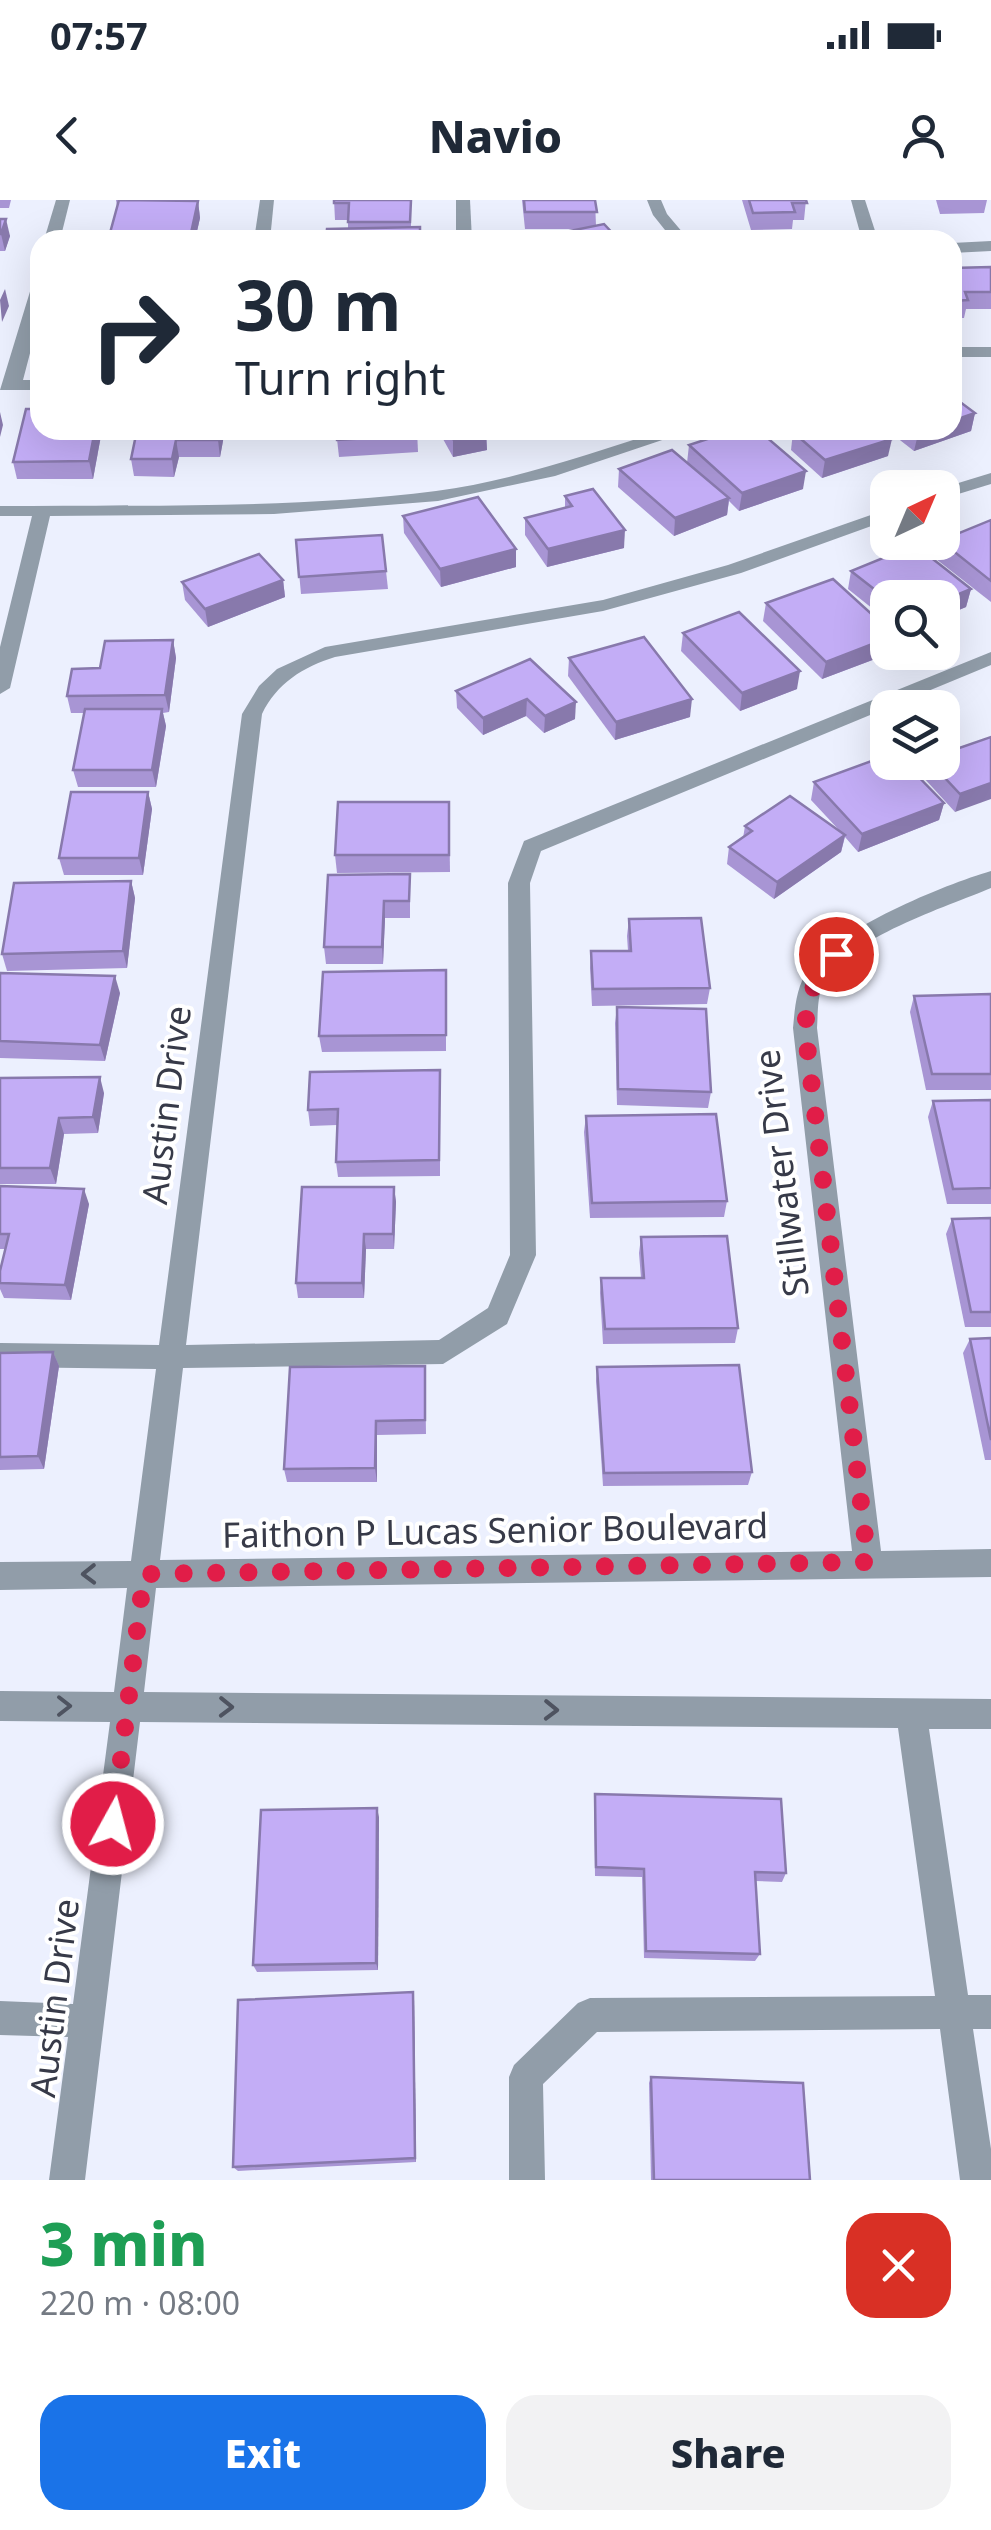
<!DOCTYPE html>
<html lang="en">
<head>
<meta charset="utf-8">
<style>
	:root { --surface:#fff; --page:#f2f2f3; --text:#1f2937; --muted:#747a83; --accent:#1a73e8 }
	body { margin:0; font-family:"Noto Sans",sans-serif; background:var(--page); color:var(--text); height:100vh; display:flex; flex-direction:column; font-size:38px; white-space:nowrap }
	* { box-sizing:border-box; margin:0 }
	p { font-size:32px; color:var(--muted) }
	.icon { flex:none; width:55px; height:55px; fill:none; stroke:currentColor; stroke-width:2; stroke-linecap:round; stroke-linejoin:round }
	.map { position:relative; height:1980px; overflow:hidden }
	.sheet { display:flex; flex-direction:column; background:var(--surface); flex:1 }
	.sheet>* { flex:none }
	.top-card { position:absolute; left:30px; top:30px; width:932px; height:210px; border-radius:30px; box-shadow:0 10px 40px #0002; background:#fff; color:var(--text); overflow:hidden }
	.needle { width:65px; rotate:44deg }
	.buttons { position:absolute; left:870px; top:270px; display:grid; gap:20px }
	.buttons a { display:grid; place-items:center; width:90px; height:90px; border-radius:20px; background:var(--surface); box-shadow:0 10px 40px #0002; font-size:50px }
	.pin { position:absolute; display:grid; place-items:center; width:85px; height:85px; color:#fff; margin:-42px; border:5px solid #fff; border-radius:50%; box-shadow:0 2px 10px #0007 }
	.me { position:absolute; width:110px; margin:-55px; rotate:7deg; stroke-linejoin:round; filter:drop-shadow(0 0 8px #0008) }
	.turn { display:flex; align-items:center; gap:35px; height:210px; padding:0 40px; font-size:45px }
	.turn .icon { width:130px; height:130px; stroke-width:2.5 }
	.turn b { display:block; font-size:70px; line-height:85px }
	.round { display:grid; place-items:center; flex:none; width:105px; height:105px; border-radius:30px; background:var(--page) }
	.headline { display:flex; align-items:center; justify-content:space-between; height:170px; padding:0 40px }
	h1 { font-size:60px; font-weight:800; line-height:75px; color:#1e9e55 }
	.action { display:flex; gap:20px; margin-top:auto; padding:20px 40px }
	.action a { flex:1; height:115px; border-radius:30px; background:var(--accent); color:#fff; font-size:40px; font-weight:800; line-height:115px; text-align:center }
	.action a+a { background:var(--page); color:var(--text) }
	.status { display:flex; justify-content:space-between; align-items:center; height:70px; padding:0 50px; background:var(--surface); direction:ltr }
	.status svg { height:28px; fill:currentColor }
	header { display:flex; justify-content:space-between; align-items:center; height:130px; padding:0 40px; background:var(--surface); font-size:45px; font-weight:800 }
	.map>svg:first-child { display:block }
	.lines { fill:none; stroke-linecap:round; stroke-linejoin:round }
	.minor { fill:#919da9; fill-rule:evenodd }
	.wall { fill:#a895d4 }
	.shaded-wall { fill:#8879ac }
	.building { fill:#c3adf6; stroke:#8879ac; stroke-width:2.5 }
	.oneway { stroke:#4e5360 }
	.route { stroke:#e11d48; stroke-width:18; stroke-dasharray:0 32.4 }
	.labels { text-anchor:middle; stroke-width:8; stroke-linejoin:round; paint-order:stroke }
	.street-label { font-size:35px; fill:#373a48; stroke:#fff }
</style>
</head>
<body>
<div class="status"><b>07:57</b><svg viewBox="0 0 49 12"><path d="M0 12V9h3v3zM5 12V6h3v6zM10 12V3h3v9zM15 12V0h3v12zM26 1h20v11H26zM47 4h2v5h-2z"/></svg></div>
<header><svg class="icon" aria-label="back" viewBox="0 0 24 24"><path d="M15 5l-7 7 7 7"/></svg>Navio<svg class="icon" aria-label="person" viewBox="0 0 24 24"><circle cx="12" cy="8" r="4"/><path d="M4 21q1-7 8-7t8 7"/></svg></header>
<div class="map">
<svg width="991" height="1980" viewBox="0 0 991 1980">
	<rect width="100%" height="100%" fill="#ecf0fe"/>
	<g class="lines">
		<g class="minor">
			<polygon points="56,0 70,0 60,40 44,40"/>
			<polygon points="260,0 274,0 270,40 254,40"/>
			<polygon points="456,0 470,0 472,40 456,40"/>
			<polygon points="647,0 661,0 667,14 689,40 673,40 653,15"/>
			<polygon points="851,0 865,0 878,40 862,40"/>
			<polygon points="991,41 991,51 952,53 952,43"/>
			<polygon points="40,80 40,115 23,180 40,180 40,190 0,190 32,85"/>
			<rect x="952" y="147" width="39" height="10"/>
			<path d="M665,230H692L555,276L438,301L274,314L50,316L10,488L0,494V447L32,316H0V306C145,305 292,309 436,291C514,281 590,253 665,230Z"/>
			<polygon points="991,273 991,284 942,299 942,288"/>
			<path d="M888,309V320L741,373L603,411L335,457C303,467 277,483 262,514L186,1145L439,1140L488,1108L510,1055L508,683L524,641L991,452V465L541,651L530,683L536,1055L507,1124L443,1164L183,1168L160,1360L852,1351L793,828C795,808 796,786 809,769C837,729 943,685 991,671V688C946,707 848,738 824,782C817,795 818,814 817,828L881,1351L991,1349V1377L156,1388L144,1492L991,1499V1529H929L968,1795H991V1829H973L991,1949V1980H960L940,1829L597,1832L543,1884L545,1980H509V1877L514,1865L578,1803L590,1798L935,1796L898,1528L140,1522L85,1980H49L68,1837L0,1835V1801L73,1804L110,1522L0,1521V1491L114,1492L127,1388L0,1390V1362L131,1361L156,1169L0,1167V1143L159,1145L242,514L259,486L277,469L325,447L603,400L728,365Z"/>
		</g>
	</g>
	<g class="wall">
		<polygon points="0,0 11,0 9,8 0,8"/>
		<polygon points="116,0 198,1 200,18 195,40 111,40 110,33 117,6"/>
		<polygon points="334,0 411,0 411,27 348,29 348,20 335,20"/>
		<polygon points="522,0 595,0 596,26 617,40 535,40 535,38 580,29 525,29"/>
		<polygon points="742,0 806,0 804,20 793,20 792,29 751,30"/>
		<polygon points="936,0 987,0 984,13 940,14"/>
		<polygon points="0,19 10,36 5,51 0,51"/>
		<polygon points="991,67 991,109 966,109 964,118 952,118 952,68"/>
		<polygon points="975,213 971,231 914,251 887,230 952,230"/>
		<polygon points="102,230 93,279 17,279 13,262"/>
		<polygon points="137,230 225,230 220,257 179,257 174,277 134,276 131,259"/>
		<polygon points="336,230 417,230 418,252 339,257"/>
		<polygon points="438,230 497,230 486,232 487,250 453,257"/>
		<polygon points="793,232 888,256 822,278 791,250"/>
		<polygon points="689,245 803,289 739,311 729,301 727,315 674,336 618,287 619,269 687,263"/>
		<polygon points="565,296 624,348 547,367 525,335 525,318 565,308"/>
		<polygon points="403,316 516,367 441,387 404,333"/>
		<polygon points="991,320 991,402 936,359 940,342"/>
		<polygon points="296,340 386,371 388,389 301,394"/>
		<polygon points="915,345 971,389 966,407 942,417 942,398 888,398 888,421 848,389 851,371"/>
		<polygon points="283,380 285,397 208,427 185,400 182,382"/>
		<polygon points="766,403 891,453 822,479 763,421"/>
		<polygon points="683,433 797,489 740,511 681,451"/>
		<polygon points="173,440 176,458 169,512 163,513 166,526 156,587 78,587 73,570 84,513 71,513 67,496 100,468"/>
		<polygon points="569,458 690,517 615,540 568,476"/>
		<polygon points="530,459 575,519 544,533 526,516 483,535 457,508 456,491"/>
		<polygon points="991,537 955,612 923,577 927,562 942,562"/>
		<polygon points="814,582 944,603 939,620 858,652 845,637 841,652 774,699 727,664 729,647 743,638 745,626 839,630 811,600"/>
		<polygon points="148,592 152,609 143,675 64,675 59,658"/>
		<polygon points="449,602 450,672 337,673 335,655"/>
		<polygon points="410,674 410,718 385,718 383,764 326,764 324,747"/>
		<polygon points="131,681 135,698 127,768 7,771 2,754"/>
		<polygon points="629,719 710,788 707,804 592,806 590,768 591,751 628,751 627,736"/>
		<polygon points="446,770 446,851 322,852 319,836"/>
		<polygon points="0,773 120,793 105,861 0,858"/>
		<polygon points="991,794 991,890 926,890 910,812 914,796"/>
		<polygon points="617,807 711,892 708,908 617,905 615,823"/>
		<polygon points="0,878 104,893 98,933 64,934 56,984 0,984"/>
		<polygon points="440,886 440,976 338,977 336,962 337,925 310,926 308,910"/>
		<polygon points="991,900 991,1004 947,1004 928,917 933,901"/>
		<polygon points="586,916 727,1001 724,1017 590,1018 584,932"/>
		<polygon points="0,986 89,1004 71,1100 4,1098 0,1089 0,1071 5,1049 0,1049"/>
		<polygon points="394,987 396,1002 394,1049 366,1049 364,1098 298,1098 296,1083"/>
		<polygon points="991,1018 991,1127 965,1127 946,1034 952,1019"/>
		<polygon points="641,1037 738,1128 735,1143 603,1144 600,1093 601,1078 641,1078 639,1053"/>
		<polygon points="991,1138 991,1260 985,1260 963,1153 970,1139"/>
		<polygon points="53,1152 59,1166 44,1269 0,1270 0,1153"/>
		<polygon points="425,1166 426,1234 377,1235 377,1282 287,1282 284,1269"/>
		<polygon points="597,1167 752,1272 748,1285 603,1286 596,1181"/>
		<polygon points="595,1594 786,1673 782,1682 755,1681 760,1754 755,1761 644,1758 642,1677 595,1676 594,1603"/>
		<polygon points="379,1617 378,1770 257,1772 253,1765"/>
		<polygon points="414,1798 416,1962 238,1971 233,1967"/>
		<polygon points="651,1877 810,1980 651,1980 649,1883"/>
	</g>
	<g class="shaded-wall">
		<polygon points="198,1 200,18 195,40 192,40 191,33"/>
		<polygon points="6,19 10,36 5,51 1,34"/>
		<polygon points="5,89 9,106 2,122 0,100"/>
		<polygon points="0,212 3,225 0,237"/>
		<polygon points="975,213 971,231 914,251 918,234 928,230 952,230 952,221"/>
		<polygon points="95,230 102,230 93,279 89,261"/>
		<polygon points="220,230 225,230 220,257 218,240"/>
		<polygon points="486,233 487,250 453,257 453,239"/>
		<polygon points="892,239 888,256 822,278 825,260"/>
		<polygon points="176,240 179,257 174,277 172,259"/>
		<polygon points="806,271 803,289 739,311 742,293"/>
		<polygon points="729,298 727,315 674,336 675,318"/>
		<polygon points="625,330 624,348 547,367 548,349"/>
		<polygon points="516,349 516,367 441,387 440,369"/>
		<polygon points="283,380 285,397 208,427 205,409"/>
		<polygon points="971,389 966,407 942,417 942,401"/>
		<polygon points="888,438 888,452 891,453 822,479 826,462"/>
		<polygon points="173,440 176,458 169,512 165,495"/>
		<polygon points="800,471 797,489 740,511 742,493"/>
		<polygon points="527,499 526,516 483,535 483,518"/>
		<polygon points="692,499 690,517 615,540 616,522"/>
		<polygon points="576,502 575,519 544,533 545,516"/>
		<polygon points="162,509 166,526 156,587 152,570"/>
		<polygon points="991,583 991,599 955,612 960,594"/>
		<polygon points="148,592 152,609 143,675 139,658"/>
		<polygon points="944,603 939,620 858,652 862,634"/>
		<polygon points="845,635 841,652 774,699 777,682"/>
		<polygon points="131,681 135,698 127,768 123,751"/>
		<polygon points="384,701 385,718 383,764 382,747"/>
		<polygon points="115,776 120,793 105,861 100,845"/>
		<polygon points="100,877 104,893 98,933 93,917"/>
		<polygon points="59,918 64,934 56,984 50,968"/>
		<polygon points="394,987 396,1002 394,1049 393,1034"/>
		<polygon points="84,989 89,1004 71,1100 65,1085"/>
		<polygon points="364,1034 366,1049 364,1098 362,1083"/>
		<polygon points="53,1152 59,1166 44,1269 38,1256"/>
		<polygon points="376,1221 377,1235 377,1282 375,1268"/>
		<polygon points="377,1608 379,1617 378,1770 376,1763"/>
		<polygon points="413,1792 414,1798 416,1962 415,1958"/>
	</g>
	<g class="building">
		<polygon points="119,0 198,1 191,33 110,33"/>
		<polygon points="334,0 411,0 410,22 348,22 349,3 334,3"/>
		<polygon points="524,0 595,0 597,12 525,12"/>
		<polygon points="749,0 806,0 807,3 792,3 795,12 753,13"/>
		<polygon points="0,19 6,19 1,34 0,34"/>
		<polygon points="604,24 617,38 607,40 537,40 535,38"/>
		<polygon points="420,27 420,40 326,40 327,29"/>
		<polygon points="991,67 991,92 965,92 968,100 952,101 952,68"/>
		<polygon points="952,196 975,213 952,221"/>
		<polygon points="26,209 40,209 40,230 95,230 89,261 13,262"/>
		<polygon points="137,230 220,230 218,240 176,240 172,259 131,259"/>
		<polygon points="336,230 417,230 418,235 337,240"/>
		<polygon points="448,230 485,230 486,233 453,239"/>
		<polygon points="735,230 758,230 806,271 742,293 689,245"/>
		<polygon points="800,230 882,230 892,239 825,260 793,232"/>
		<polygon points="672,250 729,298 675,318 619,269"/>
		<polygon points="593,289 625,330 548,349 525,318 572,306 565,296"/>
		<polygon points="478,297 516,349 440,369 403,316"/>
		<polygon points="991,320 991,381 942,342 942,340"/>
		<polygon points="382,335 386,371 299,377 296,340"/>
		<polygon points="915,345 971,389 942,401 942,398 888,398 888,400 851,371"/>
		<polygon points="259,354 283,380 205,409 182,382"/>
		<polygon points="833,379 888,429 888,438 826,462 766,403"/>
		<polygon points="739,412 800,471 742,493 683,433"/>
		<polygon points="644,437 692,499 616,522 569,458"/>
		<polygon points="173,440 165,495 67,496 72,469 100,468 105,441"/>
		<polygon points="530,459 576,502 545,516 527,499 483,518 456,491"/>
		<polygon points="85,509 162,509 152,570 73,570"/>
		<polygon points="991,537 991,583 960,594 930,562 942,562 942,554"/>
		<polygon points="888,555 888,562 904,562 944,603 862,634 814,582"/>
		<polygon points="71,592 148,592 139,658 59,658"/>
		<polygon points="790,596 845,635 777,682 729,647 752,631 745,626"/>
		<polygon points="338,602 449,602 449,655 335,655"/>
		<polygon points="410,674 409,701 384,701 382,747 324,747 328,675"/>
		<polygon points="131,681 123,751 2,754 14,683"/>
		<polygon points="701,718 710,788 593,789 591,751 631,751 629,719"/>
		<polygon points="446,770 446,835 319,836 323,772"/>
		<polygon points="0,773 115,776 100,845 0,841"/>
		<polygon points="991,794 991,874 932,874 914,796"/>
		<polygon points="617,807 706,809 711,892 618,889"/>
		<polygon points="440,870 439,960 336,962 338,909 308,910 310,872"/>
		<polygon points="100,877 93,917 59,918 50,968 0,968 0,878"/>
		<polygon points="991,900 991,988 953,989 933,901"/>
		<polygon points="716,914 727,1001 592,1003 586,916"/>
		<polygon points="0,986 84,989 65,1085 0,1083 0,1071 9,1034 0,1034"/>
		<polygon points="302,987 394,987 393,1034 364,1034 362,1083 296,1083"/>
		<polygon points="991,1018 991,1112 971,1112 952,1019"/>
		<polygon points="727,1036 738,1128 605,1129 601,1078 644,1078 641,1037"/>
		<polygon points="991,1138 991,1240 970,1139"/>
		<polygon points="53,1152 38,1256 0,1257 0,1153"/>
		<polygon points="739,1165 752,1272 604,1273 597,1167"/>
		<polygon points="425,1166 425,1220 376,1221 375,1268 284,1269 290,1167"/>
		<polygon points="595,1594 781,1599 786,1673 755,1672 760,1754 646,1751 644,1669 596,1667"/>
		<polygon points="377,1608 376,1763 253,1765 261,1610"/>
		<polygon points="413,1792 415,1958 233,1967 238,1800"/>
		<polygon points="651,1877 803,1883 810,1980 654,1980"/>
	</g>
	<defs><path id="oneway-chevron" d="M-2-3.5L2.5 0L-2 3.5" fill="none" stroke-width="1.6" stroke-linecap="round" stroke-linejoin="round" transform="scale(2.5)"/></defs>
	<g class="oneway">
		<use href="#oneway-chevron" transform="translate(89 1374) rotate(179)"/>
		<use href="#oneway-chevron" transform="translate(64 1506)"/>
		<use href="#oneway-chevron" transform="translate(226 1507) rotate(1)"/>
		<use href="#oneway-chevron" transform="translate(551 1510) rotate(1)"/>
	</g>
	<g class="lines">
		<path class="route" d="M113,1624L144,1374L868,1362L805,828C808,796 814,778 836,754"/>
	</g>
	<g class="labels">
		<g class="street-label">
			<text transform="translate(167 905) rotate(-83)" y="12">Austin Drive</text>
			<text transform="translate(782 973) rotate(-97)" y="12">Stillwater Drive</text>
			<text transform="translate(495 1331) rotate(-1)" y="12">Faithon P Lucas Senior Boulevard</text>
			<text transform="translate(55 1798) rotate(-83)" y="12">Austin Drive</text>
		</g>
	</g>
</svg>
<div class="buttons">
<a><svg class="needle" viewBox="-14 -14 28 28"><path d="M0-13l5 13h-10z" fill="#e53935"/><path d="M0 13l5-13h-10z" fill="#747a83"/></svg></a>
<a><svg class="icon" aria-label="search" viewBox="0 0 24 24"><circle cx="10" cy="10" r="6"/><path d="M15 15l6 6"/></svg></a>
<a><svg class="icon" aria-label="layers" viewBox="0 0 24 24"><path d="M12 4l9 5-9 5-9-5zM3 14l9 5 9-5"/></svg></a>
</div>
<div class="pin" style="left:836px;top:754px;background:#d93025"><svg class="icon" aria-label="arrive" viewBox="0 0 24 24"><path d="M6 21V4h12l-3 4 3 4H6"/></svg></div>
<svg class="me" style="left:113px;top:1624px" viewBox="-20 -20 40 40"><circle r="17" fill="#e11d48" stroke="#fff" stroke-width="3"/><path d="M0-11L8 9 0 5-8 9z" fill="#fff"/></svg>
<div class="top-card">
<div class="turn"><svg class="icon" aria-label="right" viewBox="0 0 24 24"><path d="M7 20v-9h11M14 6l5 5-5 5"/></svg><div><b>30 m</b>Turn right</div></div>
</div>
</div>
<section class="sheet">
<div class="headline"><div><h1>3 min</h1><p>220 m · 08:00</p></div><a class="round" style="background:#d93025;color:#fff"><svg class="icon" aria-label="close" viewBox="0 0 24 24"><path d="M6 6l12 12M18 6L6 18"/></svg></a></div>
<div class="action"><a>Exit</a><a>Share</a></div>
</section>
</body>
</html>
